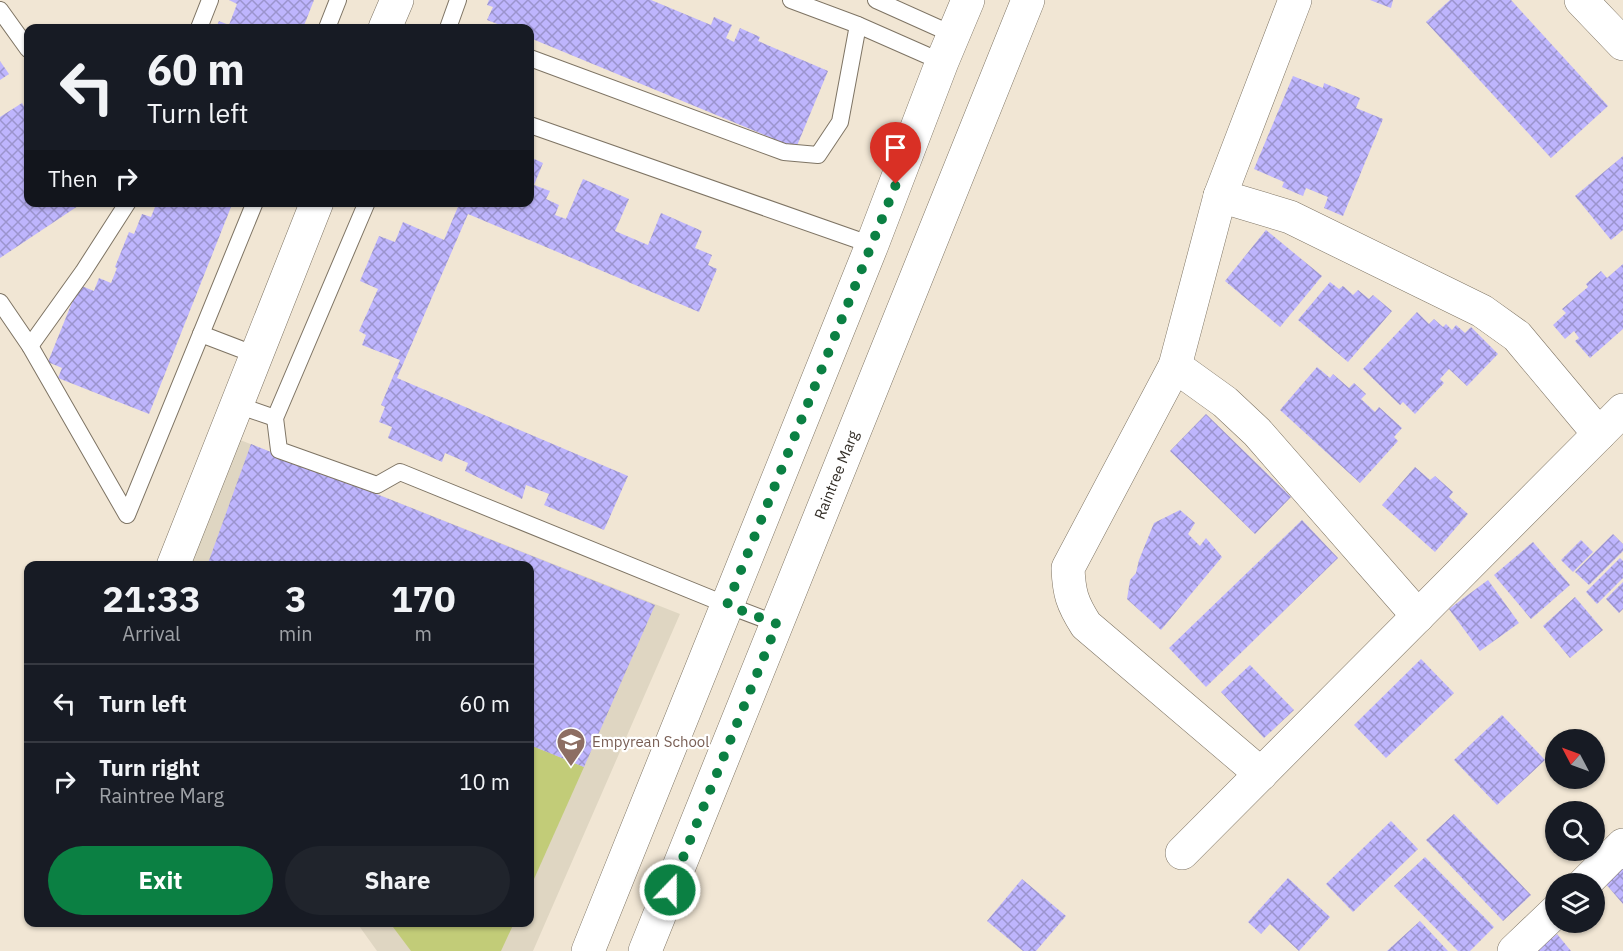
<!DOCTYPE html>
<html lang="en">
<head>
<meta charset="utf-8">
<style>
	:root { --surface:#171b24; --page:#20242c; --text:#f1f3f6; --muted:#9ea1a6; --line:#363941; --accent:#0b8043 }
	body { margin:0; font-family:"IBM Plex Sans",sans-serif; background:var(--page); color:var(--text); height:100vh; display:flex; flex-direction:column; font-size:22px; white-space:nowrap }
	* { box-sizing:border-box; margin:0 }
	p { font-size:20px; color:var(--muted) }
	.icon { flex:none; width:33px; height:33px; fill:none; stroke:currentColor; stroke-width:2; stroke-linecap:round; stroke-linejoin:round }
	.map { position:relative; flex:1; overflow:hidden }
	.panel { position:absolute; left:24px; top:561px; width:510px; height:366px; display:flex; flex-direction:column; background:var(--surface); border-radius:12px; box-shadow:0 2px 4px #0004 }
	.panel>* { flex:none }
	.hud { position:absolute; left:24px; top:24px; width:510px; height:183px; border-radius:12px; box-shadow:0 2px 4px #0004; background:#171b24; color:var(--text); overflow:hidden }
	.needle { width:39px; rotate:311deg }
	.fabs { position:absolute; left:1545px; top:729px; display:grid; gap:12px }
	.fabs a { display:grid; place-items:center; width:60px; height:60px; border-radius:50%; background:var(--surface); box-shadow:0 2px 4px #0004; font-size:30px }
	.pin { position:absolute; display:grid; place-items:center; width:51px; height:51px; color:#fff; margin:-62px -26px; border-radius:50% 50% 50% 0; rotate:-45deg; box-shadow:0 0 6px #0007 }
	.pin .icon { rotate:45deg }
	.me { position:absolute; width:66px; margin:-33px; rotate:22deg; stroke-linejoin:round; filter:drop-shadow(0 0 4px #0008) }
	.turn { display:flex; align-items:center; gap:21px; height:126px; padding:0 24px; font-size:27px }
	.turn .icon { width:78px; height:78px; stroke-width:2.5 }
	.turn b { display:block; font-size:42px; line-height:51px }
	.then { display:flex; align-items:center; height:57px; padding:0 24px; background:#0003; gap:12px; font-size:22px }
	.eta { display:flex; justify-content:space-evenly; align-items:center; height:102px; text-align:center }
	.eta b { font-size:36px; font-weight:700; line-height:42px }
	.primary-button { display:flex; gap:12px; margin-top:auto; padding:12px 24px }
	.primary-button a { flex:1; height:69px; border-radius:36px; background:var(--accent); color:#fff; font-size:24px; font-weight:700; line-height:69px; text-align:center }
	.primary-button a+a { background:var(--page); color:var(--text) }
	ul { padding:0; list-style:none }
	li { display:flex; align-items:center; gap:18px; height:78px; padding:0 24px; border-top:2px solid var(--line) }
	li div { flex:1 }
	li b { display:block; font-size:22px }
	li em { font-style:normal }
	.map>svg:first-child { display:block }
	.education { fill:#dfd6c2 }
	.park { fill:#c2cc78 }
	.building { fill:url(#building-cross-hatch) }
	.lines { fill:none; stroke-linecap:round; stroke-linejoin:round }
	.lane-casing { stroke:#7e7464; stroke-width:18 }
	.street-casing { stroke:#7e7464; stroke-width:34 }
	.secondary-casing { stroke:#7e7464; stroke-width:34 }
	.lane { stroke:#fff; stroke-width:16 }
	.street { stroke:#fff; stroke-width:33 }
	.secondary { stroke:#fff; stroke-width:33 }
	.route { stroke:#0b8043; stroke-width:10; stroke-dasharray:0 18 }
	.labels { text-anchor:middle; stroke-width:4.5; stroke-linejoin:round; paint-order:stroke }
	.street-label { font-size:15px; fill:#322d26; stroke:#fff }
	.education-label { font-size:15px; fill:#785e54; stroke:#fff; text-anchor:start }
</style>
</head>
<body>
<div class="map">
<svg width="1623" height="951" viewBox="0 0 1623 951">
	<defs>
		<pattern id="building-cross-hatch" width="8" height="8" patternUnits="userSpaceOnUse" patternTransform="scale(1.5)"><rect width="8" height="8" fill="#beb5fd"/><path d="M0 0l8 8M0 8l8-8" fill="none" stroke="#9b94cd"/></pattern>
	</defs>
	<rect width="100%" height="100%" fill="#f1e6d4"/>
	<polygon class="education" points="225,434 680,614 533,951 377,951 357,923 530,922 530,566 173,566"/>
	<g class="park">
		<polygon points="530,745 584,767 530,888"/>
		<polygon points="390,923 514,923 501,951 411,951"/>
	</g>
	<g class="building">
		<polygon points="229,0 314,0 303,28 216,28 219,21 229,25 237,4"/>
		<polygon points="489,0 651,0 711,25 714,17 732,25 726,38 734,42 740,28 760,37 758,41 828,71 796,148 530,38 530,28 508,28 487,20 493,7 487,5"/>
		<polygon points="1370,0 1393,0 1391,8"/>
		<polygon points="1450,0 1511,0 1608,106 1551,158 1426,22"/>
		<polygon points="0,61 9,74 0,80"/>
		<polygon points="1293,76 1323,88 1324,83 1360,98 1356,108 1383,119 1343,216 1324,208 1328,197 1306,188 1303,196 1282,187 1284,182 1254,169"/>
		<polygon points="22,103 28,113 28,202 84,202 0,258 0,117"/>
		<polygon points="1623,156 1623,230 1611,240 1575,196"/>
		<polygon points="530,157 543,163 534,185 550,191 546,199 559,205 555,215 566,219 583,179 629,199 615,231 648,245 661,213 702,231 695,248 712,255 708,265 717,269 699,312 468,214 397,378 628,476 604,530 544,505 549,494 526,485 522,499 465,471 468,463 445,453 442,462 388,438 392,427 379,422 385,407 381,405 400,360 362,345 366,335 359,331 378,289 360,281 379,236 395,242 403,222 444,240 460,202 530,202"/>
		<polygon points="157,202 233,202 149,414 58,378 62,368 48,362 79,285 94,291 99,278 111,283 117,268 115,267 129,232 134,234 142,214 151,217"/>
		<polygon points="1266,230 1322,276 1280,327 1225,281"/>
		<polygon points="1623,264 1623,329 1590,358 1575,341 1579,338 1574,331 1565,339 1553,325 1566,313 1562,309 1588,287 1586,284 1601,271 1607,278"/>
		<polygon points="1330,282 1339,289 1343,286 1353,295 1358,290 1369,299 1373,295 1392,311 1348,362 1298,320"/>
		<polygon points="1417,312 1429,324 1434,319 1443,327 1446,324 1452,330 1456,325 1465,333 1471,327 1498,354 1467,386 1449,369 1440,379 1444,383 1415,414 1403,402 1400,405 1363,369"/>
		<polygon points="1317,367 1330,378 1333,374 1349,388 1354,383 1366,394 1361,399 1375,412 1379,407 1402,428 1394,437 1398,441 1360,483 1280,410"/>
		<polygon points="1206,414 1291,497 1255,534 1170,451"/>
		<polygon points="251,444 655,605 584,767 530,745 530,566 207,566"/>
		<polygon points="1415,467 1430,480 1435,476 1453,492 1449,497 1468,514 1435,552 1382,505"/>
		<polygon points="1180,510 1195,523 1188,534 1200,546 1206,538 1222,557 1161,630 1127,599 1130,580 1136,573 1139,560 1154,523"/>
		<polygon points="1302,520 1338,558 1206,687 1169,648"/>
		<polygon points="1613,534 1623,544 1623,551 1589,585 1575,572"/>
		<polygon points="1581,540 1593,552 1573,572 1561,560"/>
		<polygon points="1533,542 1570,585 1531,619 1494,575"/>
		<polygon points="1620,558 1623,561 1623,578 1597,604 1586,592"/>
		<polygon points="1488,580 1519,623 1480,651 1449,609"/>
		<polygon points="1623,582 1623,609 1619,613 1606,599"/>
		<polygon points="1575,597 1603,630 1570,658 1543,626"/>
		<polygon points="1421,659 1454,693 1386,758 1354,725"/>
		<polygon points="1250,665 1294,710 1264,738 1221,692"/>
		<polygon points="1502,715 1545,760 1497,805 1454,760"/>
		<polygon points="1454,814 1531,895 1503,921 1426,840"/>
		<polygon points="1391,821 1418,849 1353,912 1326,884"/>
		<polygon points="1425,857 1494,927 1470,951 1458,951 1394,886"/>
		<polygon points="1623,864 1623,904 1605,883"/>
		<polygon points="1288,878 1330,917 1299,951 1270,924 1261,934 1248,922"/>
		<polygon points="1022,879 1066,916 1036,951 1023,951 987,921"/>
		<polygon points="1420,921 1448,951 1387,951"/>
		<polygon points="1557,934 1571,951 1536,951"/>
	</g>
	<g class="lines">
		<g class="lane-casing">
			<g id="lane">
				<polyline points="791,0 858,25 942,62"/>
				<polyline points="876,0 954,35"/>
				<polyline points="0,10 28,49"/>
				<polyline points="199,28 210,0"/>
				<polyline points="327,28 338,0"/>
				<polyline points="451,28 448,28 458,0"/>
				<polyline points="530,58 784,152 818,155 840,122 858,25"/>
				<polyline points="530,125 872,245"/>
				<polyline points="367,202 275,418 279,450 377,485 400,472 727,605 777,624"/>
				<polyline points="0,302 30,346 127,515 255,202"/>
				<polyline points="201,334 256,355"/>
				<polyline points="30,346 83,272 128,202"/>
				<polyline points="237,405 275,418"/>
			</g>
		</g>
		<g class="street-casing">
			<g id="street">
				<polyline points="1581,0 1623,44"/>
				<polyline points="385,28 397,0"/>
				<polyline points="1220,196 1290,217 1482,311 1517,336 1599,434"/>
				<polyline points="1175,366 1225,402 1257,432 1418,616"/>
				<polyline points="173,566 317,202"/>
				<path d="M1261,774L1086,625C1072,603 1069,593 1068,568L1175,366L1220,196L1295,0"/>
				<polyline points="1182,853 1623,410"/>
				<polyline points="1584,884 1623,845"/>
				<polyline points="1514,951 1556,911"/>
			</g>
		</g>
		<g class="secondary-casing">
			<g id="secondary">
				<polyline points="588,951 872,245 942,62 968,0"/>
				<path id="s1" d="M645,951L1028,0"/>
			</g>
		</g>
		<use href="#lane" class="lane"/>
		<use href="#street" class="street"/>
		<use href="#secondary" class="secondary"/>
	</g>
	<g class="lines">
		<polyline class="route" points="670,890 777,624 727,605 896,184"/>
	</g>
	<defs>
		<g id="school-pin" transform="scale(1.5)"><path d="M0 17L-7.5 6A9.5 9.5 0 1 1 7.5 6Z" fill="#8d6e63" stroke="#fff"/><path d="M0-5L7-2L0 1L-7-2ZM-4 1L0 2.5L4 1V4Q0 6-4 4Z" fill="#fff"/></g>
	</defs>
	<g fill-rule="evenodd">
		<use href="#school-pin" x="571" y="742"/>
	</g>
	<g class="labels">
		<g class="street-label">
			<text dy="5" stroke="none"><textPath href="#s1" startOffset="513">Raintree Marg</textPath></text>
		</g>
		<g class="education-label">
			<text x="592" y="747">Empyrean School</text>
		</g>
	</g>
</svg>
<div class="fabs">
<a><svg class="needle" viewBox="-14 -14 28 28"><path d="M0-13l5 13h-10z" fill="#e53935"/><path d="M0 13l5-13h-10z" fill="#9ea1a6"/></svg></a>
<a><svg class="icon" aria-label="search" viewBox="0 0 24 24"><circle cx="10" cy="10" r="6"/><path d="M15 15l6 6"/></svg></a>
<a><svg class="icon" aria-label="layers" viewBox="0 0 24 24"><path d="M12 4l9 5-9 5-9-5zM3 14l9 5 9-5"/></svg></a>
</div>
<div class="pin" style="left:896px;top:184px;background:#d93025"><svg class="icon" aria-label="arrive" viewBox="0 0 24 24"><path d="M6 21V4h12l-3 4 3 4H6"/></svg></div>
<svg class="me" style="left:670px;top:890px" viewBox="-20 -20 40 40"><circle r="17" fill="#0b8043" stroke="#fff" stroke-width="3"/><path d="M0-11L8 9 0 5-8 9z" fill="#fff"/></svg>
<div class="hud">
<div class="turn"><svg class="icon" aria-label="left" viewBox="0 0 24 24"><path d="M17 20v-9H6M10 6l-5 5 5 5"/></svg><div><b>60 m</b>Turn left</div></div>
<div class="then">Then<svg class="icon" aria-label="right" viewBox="0 0 24 24"><path d="M7 20v-9h11M14 6l5 5-5 5"/></svg></div>
</div>
<section class="panel">
<div class="eta">
<div><b>21:33</b><p>Arrival</p></div>
<div><b>3</b><p>min</p></div>
<div><b>170</b><p>m</p></div>
</div>
<ul>
<li><svg class="icon" aria-label="left" viewBox="0 0 24 24"><path d="M17 20v-9H6M10 6l-5 5 5 5"/></svg><div><b>Turn left</b></div><em>60 m</em></li>
<li><svg class="icon" aria-label="right" viewBox="0 0 24 24"><path d="M7 20v-9h11M14 6l5 5-5 5"/></svg><div><b>Turn right</b><p>Raintree Marg</p></div><em>10 m</em></li>
</ul>
<div class="primary-button"><a>Exit</a><a>Share</a></div>
</section>
</div>
</body>
</html>
